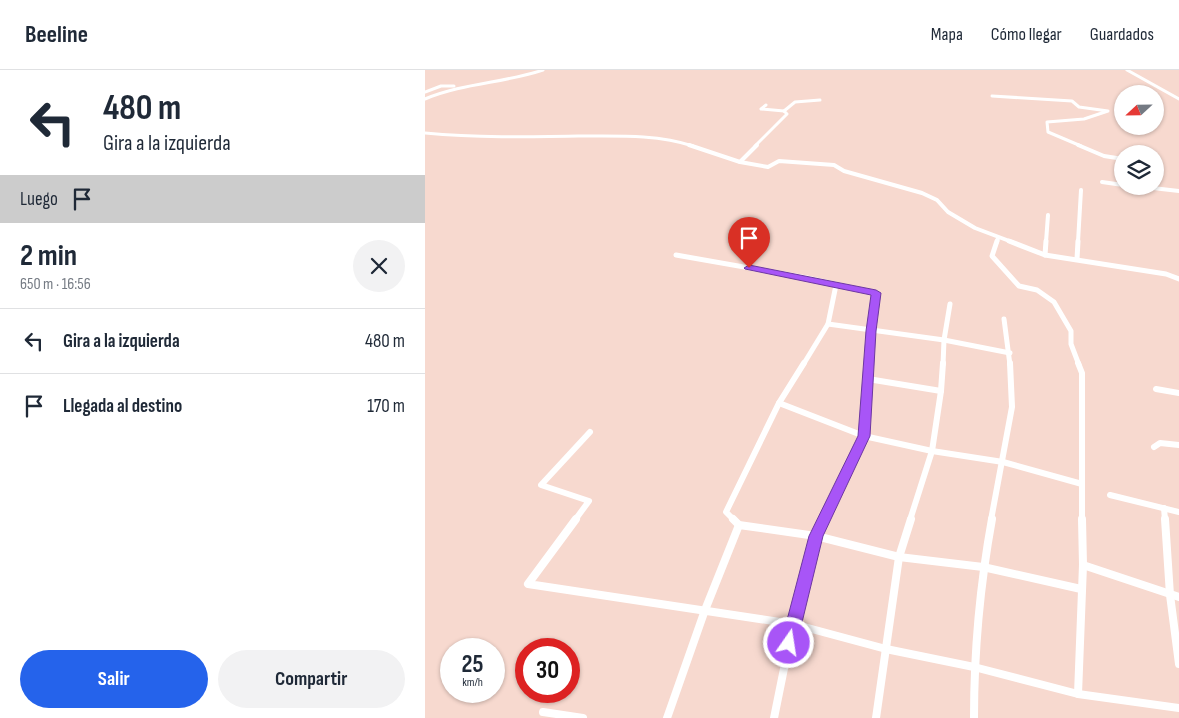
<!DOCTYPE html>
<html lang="es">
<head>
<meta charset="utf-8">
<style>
	:root { --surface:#fff; --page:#f2f2f3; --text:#1f2937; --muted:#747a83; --line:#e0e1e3; --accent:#2563eb }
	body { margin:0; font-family:"Sofia Sans Condensed",sans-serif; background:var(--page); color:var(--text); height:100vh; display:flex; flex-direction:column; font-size:19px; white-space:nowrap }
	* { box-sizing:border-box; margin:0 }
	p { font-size:16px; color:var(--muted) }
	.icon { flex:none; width:28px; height:28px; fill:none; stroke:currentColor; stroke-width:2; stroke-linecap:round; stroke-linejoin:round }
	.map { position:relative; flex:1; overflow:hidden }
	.drawer { display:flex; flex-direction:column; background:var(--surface); width:425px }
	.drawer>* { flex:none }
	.banner { background:#fff; color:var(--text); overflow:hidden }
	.needle { width:32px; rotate:248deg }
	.buttons { position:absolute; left:689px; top:15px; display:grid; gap:10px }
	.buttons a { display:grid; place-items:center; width:50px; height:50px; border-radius:50%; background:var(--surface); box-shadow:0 1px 4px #0004; font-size:25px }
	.speed { position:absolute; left:15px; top:568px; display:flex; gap:10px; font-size:25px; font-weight:700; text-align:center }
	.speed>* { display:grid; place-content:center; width:65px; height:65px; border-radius:50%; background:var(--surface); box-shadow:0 1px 4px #0004; line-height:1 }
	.speed small { font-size:12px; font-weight:400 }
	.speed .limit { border:8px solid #d22; background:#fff; color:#111 }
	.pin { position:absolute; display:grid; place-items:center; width:42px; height:42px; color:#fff; margin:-51px -21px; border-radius:50% 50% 50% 0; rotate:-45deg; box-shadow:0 0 5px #0007 }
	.pin .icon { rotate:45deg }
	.me { position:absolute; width:55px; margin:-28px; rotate:13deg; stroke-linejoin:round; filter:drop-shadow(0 0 4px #0008) }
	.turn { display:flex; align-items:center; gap:18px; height:105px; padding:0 20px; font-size:22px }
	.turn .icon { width:65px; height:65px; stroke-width:2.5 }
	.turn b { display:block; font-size:35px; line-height:42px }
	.then { display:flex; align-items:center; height:48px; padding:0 20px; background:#0003; gap:10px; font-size:19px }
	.round { display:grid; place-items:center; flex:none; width:52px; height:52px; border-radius:26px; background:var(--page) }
	.headline { display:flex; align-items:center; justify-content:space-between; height:85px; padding:0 20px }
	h1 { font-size:30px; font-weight:700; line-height:38px }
	.cta { display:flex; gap:10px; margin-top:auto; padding:10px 20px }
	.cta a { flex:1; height:58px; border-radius:30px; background:var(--accent); color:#fff; font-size:20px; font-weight:700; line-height:58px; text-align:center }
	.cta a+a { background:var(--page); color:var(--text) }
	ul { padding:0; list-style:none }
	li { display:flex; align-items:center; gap:15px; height:65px; padding:0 20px; border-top:1px solid var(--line) }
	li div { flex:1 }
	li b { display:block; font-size:19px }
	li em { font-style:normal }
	header { display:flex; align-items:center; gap:30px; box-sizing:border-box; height:70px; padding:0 25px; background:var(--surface); border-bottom:1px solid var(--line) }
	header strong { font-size:24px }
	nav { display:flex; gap:28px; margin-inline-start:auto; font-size:18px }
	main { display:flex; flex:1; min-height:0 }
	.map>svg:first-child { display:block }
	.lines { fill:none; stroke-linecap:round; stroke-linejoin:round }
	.street-far4 { stroke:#fff; stroke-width:3 }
	.street-far3 { stroke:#fff; stroke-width:4 }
	.street-far2 { stroke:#fff; stroke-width:5 }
	.street-far1 { stroke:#fff; stroke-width:6 }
	.street { stroke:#fff; stroke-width:8 }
	.route { fill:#a855f7; stroke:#6d37a1 }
</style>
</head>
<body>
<header>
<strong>Beeline</strong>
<nav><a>Mapa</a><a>Cómo llegar</a><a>Guardados</a></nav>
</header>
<main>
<section class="drawer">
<div class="banner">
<div class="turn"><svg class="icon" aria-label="left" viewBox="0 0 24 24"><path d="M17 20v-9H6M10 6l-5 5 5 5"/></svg><div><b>480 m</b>Gira a la izquierda</div></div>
<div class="then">Luego<svg class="icon" aria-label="arrive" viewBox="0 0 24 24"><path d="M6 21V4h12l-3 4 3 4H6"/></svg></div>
</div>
<div class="headline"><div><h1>2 min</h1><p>650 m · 16:56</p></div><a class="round"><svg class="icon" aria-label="close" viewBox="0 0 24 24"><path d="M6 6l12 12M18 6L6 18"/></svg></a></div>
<ul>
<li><svg class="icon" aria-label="left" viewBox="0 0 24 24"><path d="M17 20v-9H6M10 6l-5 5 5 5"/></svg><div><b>Gira a la izquierda</b></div><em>480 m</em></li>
<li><svg class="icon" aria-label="arrive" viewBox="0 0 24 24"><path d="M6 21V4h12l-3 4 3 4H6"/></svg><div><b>Llegada al destino</b></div><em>170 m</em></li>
</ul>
<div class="cta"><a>Salir</a><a>Compartir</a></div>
</section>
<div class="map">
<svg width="754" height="648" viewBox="0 0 754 648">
	<rect width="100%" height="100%" fill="#f7d9cf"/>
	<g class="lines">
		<g class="street-far4">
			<polyline points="702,0 754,29"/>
			<polyline points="0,22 16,16 29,16"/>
			<polyline points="567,26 647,31 654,37 683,41 659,49 622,52 623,62 656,76"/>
			<path d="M0,29C38,13 79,13 118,0"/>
			<polyline points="341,35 336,39 359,41"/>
			<polyline points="359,41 370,32 395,30"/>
			<path d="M0,63C51,68 102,67 153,66C191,66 232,64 268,76"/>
			<polyline points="330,76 362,44 359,41"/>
		</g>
		<g class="street-far3">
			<polyline points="264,75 315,92 343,97 354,91 409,95 419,101 497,123 512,130 523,142 550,158 587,172"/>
			<polyline points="653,75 679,86 698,89"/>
			<polyline points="315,92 332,75"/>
			<polyline points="677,112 698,115"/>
			<polyline points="710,116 754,121"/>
			<polyline points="572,172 573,168"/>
			<polyline points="621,172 623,145"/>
			<polyline points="653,172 656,120"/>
		</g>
		<g class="street-far2">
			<polyline points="572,171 567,186 594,216 612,220 629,232 646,261 646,274 654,295"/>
			<polyline points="584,171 620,185 741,204 754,209"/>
			<polyline points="251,185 382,208 451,223 444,295"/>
			<polyline points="620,185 621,171"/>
			<polyline points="652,189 653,171"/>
			<polyline points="579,249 585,295"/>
			<polyline points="403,254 519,270 585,283"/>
			<polyline points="378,295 403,254 411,215"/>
			<polyline points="518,295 519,270 525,234"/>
		</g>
		<g class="street-far1">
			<polyline points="653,293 657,303 657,450"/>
			<polyline points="443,309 516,321"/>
			<polyline points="731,319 754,323"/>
			<polyline points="354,333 439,366 507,381 578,392 657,414"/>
			<polyline points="729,377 735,373 754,375"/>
			<polyline points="685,425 754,442"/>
			<polyline points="739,438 740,450"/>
			<polyline points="150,450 164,431 116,415 165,362"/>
			<polyline points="309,450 301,442 354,333 379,293"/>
			<polyline points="398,450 439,366 444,293"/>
			<polyline points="485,450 507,381 516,321 518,293"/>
			<polyline points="566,450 587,337 585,293"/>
		</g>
		<g class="street">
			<polyline points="151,449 103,514 368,554 461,579 549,597 653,624 754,638"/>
			<polyline points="308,449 314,455 391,466 474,487 558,497 656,519"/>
			<polyline points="740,449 745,525 754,594"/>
			<polyline points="658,495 754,527"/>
			<polyline points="653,624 658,495 657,449"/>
			<polyline points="118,642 158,648"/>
			<polyline points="242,648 280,540 314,455"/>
			<polyline points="349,648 368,554 391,466 399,449"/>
			<polyline points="451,648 474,487 486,449"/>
			<path d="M549,648C549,581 555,515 567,449"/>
		</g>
	</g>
	<polygon class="route" points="324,195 451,220 456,223 451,261 445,366 398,466 372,573 370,578 364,580 359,578 356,573 384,466 433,366 441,261 446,225 320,199 319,198"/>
</svg>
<div class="buttons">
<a><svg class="needle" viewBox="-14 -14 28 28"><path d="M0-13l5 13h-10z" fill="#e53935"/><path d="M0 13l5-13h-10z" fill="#747a83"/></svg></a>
<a><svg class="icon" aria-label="layers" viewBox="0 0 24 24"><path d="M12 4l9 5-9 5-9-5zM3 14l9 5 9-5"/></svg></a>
</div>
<div class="speed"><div>25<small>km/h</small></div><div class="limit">30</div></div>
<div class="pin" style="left:324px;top:198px;background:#d93025"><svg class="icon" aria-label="arrive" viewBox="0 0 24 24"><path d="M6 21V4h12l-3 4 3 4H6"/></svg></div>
<svg class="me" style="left:364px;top:573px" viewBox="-20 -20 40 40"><circle r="17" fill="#a855f7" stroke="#fff" stroke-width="3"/><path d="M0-11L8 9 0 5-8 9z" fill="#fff"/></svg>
</div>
</main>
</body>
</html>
